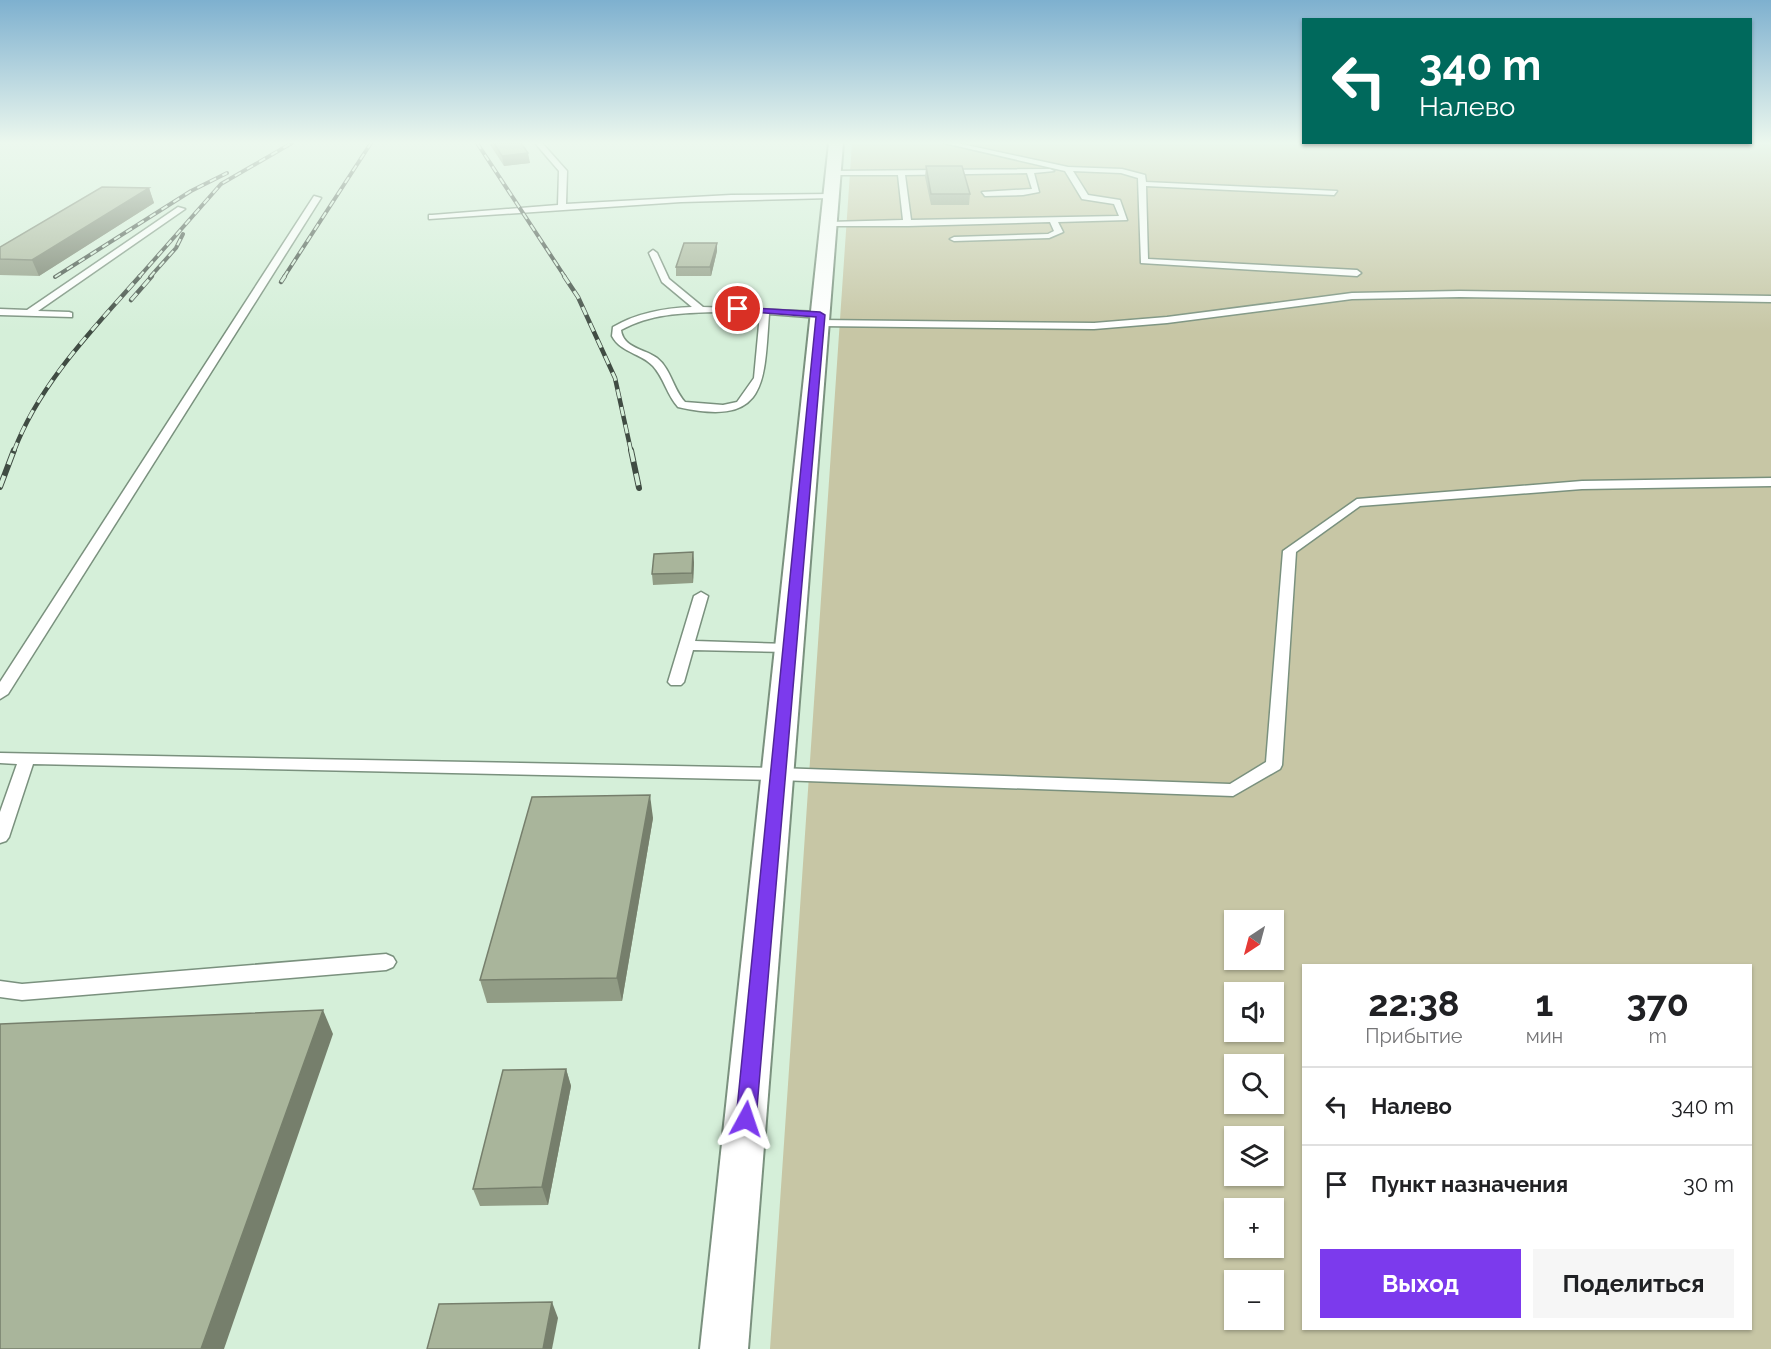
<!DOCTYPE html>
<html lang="ru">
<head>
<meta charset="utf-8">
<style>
	:root { --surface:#fff; --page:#f6f6f6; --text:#202124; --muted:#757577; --line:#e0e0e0; --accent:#7c3aed }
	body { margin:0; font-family:Raleway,sans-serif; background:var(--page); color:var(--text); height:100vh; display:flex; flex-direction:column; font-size:22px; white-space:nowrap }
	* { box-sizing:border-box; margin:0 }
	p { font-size:20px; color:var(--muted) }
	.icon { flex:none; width:33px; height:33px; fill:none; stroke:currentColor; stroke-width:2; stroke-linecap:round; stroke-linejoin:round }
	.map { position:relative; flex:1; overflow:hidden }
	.panel { position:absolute; left:1302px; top:964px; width:450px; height:366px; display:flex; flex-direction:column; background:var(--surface); border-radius:0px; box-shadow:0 2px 4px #0004 }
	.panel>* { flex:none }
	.hud { position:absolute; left:1302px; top:18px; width:450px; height:126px; border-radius:0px; box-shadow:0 2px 4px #0004; background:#00695c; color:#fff; overflow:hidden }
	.needle { width:39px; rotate:216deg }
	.controls { position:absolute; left:1224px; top:910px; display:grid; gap:12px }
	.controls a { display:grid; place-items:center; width:60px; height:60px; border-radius:0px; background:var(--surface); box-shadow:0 2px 4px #0004; font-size:30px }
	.pin { position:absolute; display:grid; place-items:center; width:51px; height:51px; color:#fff; margin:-26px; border:3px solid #fff; border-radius:50%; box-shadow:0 2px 6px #0007 }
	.me { position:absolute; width:66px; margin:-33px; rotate:5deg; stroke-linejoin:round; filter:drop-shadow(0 0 4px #0008) }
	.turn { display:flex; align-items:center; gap:21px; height:126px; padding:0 18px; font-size:27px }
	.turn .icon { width:78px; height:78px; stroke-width:2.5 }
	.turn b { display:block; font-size:42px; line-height:51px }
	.eta { display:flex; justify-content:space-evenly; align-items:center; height:102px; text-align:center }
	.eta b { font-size:36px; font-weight:700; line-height:42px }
	.button { display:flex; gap:12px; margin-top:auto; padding:12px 18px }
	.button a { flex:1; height:69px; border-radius:0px; background:var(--accent); color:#fff; font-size:24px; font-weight:700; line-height:69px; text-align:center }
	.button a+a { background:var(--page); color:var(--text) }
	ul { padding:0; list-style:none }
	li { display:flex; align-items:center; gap:18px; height:78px; padding:0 18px; border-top:2px solid var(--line) }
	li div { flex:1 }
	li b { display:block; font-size:22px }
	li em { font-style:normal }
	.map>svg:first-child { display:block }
	.green { fill:#c7c6a5; fill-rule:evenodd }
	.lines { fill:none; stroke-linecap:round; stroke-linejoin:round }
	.lane-casing { stroke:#7a917e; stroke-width:3 }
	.street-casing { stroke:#7a917e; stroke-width:4 }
	.lane { fill:#fff; fill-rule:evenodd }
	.street { fill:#fff; fill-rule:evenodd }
	.rail-far2-casing { stroke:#404c43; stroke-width:4 }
	.rail-far1-casing { stroke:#404c43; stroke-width:4.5 }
	.rail-casing { stroke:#404c43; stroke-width:6 }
	.rail-far2 { stroke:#d5efd9; stroke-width:2; stroke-dasharray:7; stroke-linecap:butt }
	.rail-far1 { stroke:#d5efd9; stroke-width:3; stroke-dasharray:9; stroke-linecap:butt }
	.rail { stroke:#d5efd9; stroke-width:4; stroke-dasharray:12; stroke-linecap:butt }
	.wall { fill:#919c85 }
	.shaded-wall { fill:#767f6c }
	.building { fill:#a9b59b; stroke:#767f6c; stroke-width:1.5 }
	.route { fill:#7c3aed; stroke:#51269a; stroke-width:1.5 }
</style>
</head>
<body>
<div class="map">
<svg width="1771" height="1349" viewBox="0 0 1771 1349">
	<rect width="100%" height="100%" fill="#d5efd9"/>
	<path class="green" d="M852,143H1771V1349H770ZM1234,921H1274V960H1234ZM1304,966H1750V1329H1304ZM1234,993H1274V1032H1234ZM1234,1065H1274V1104H1234ZM1234,1137H1274V1176H1234ZM1234,1209H1274V1248H1234ZM1234,1281H1274V1320H1234Z"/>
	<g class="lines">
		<g class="lane-casing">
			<g id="lane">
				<polygon points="535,143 542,143 567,171 566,204 731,195 831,194 835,196 831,198 681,202 429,219 429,215 432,215 558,205 559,171"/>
				<polygon points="944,143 957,143 1068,167 1122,169 1145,175 1146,182 1337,191 1334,195 1146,186 1148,259 1357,270 1361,273 1357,276 1141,263 1138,178 1121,173 1073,171 1088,195 1120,200 1127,220 1058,222 1063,232 1049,238 954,241 950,239 954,237 1048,234 1054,231 1050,222 908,226 826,226 826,222 829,222 903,220 898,175 831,175 834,171 1050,169 1054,171 1034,173 1039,192 1023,195 985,196 982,192 1032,189 1027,173 905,175 911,220 1119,216 1114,204 1082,199 1065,171"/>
				<polygon points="314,196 321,198 8,694 0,699 0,682"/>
				<polygon points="178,207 185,209 38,311 69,312 72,313 72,317 0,315 0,309 27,310"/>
				<path d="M653,250L657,253L669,279L703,307L820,312L825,315L820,318L769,314C764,384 767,427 678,407C667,395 664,378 653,366C641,353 621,353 612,336L613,327C637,313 664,308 692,307L662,282L649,253ZM714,312L760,314L754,378L737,402L723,405L685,402C673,389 671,369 657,358C645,349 623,348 621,330C650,314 681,313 714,312Z"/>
				<polygon points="1460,291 1771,296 1771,302 1460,297 1352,299 1167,323 1094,329 820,326 815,323 820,320 1094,323 1167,317 1352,293"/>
				<polygon points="1771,478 1771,486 1582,489 1360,506 1296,552 1282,765 1280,769 1233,796 778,780 33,764 9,837 6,841 0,843 0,812 17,764 0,763 0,753 778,768 1230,784 1266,762 1283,551 1357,499 1582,481"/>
				<polygon points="701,592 708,596 695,641 789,644 796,648 789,652 693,650 684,682 681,685 671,685 668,682 694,596"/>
				<polygon points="386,954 393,957 396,962 393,967 386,970 22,1000 0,997 0,981 22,984"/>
			</g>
		</g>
		<g class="street-casing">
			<polygon id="street" points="829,143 843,143 748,1349 700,1349"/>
		</g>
		<use href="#lane" class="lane"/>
		<use href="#street" class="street"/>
		<g class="rail-far2-casing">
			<g id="rail-far2">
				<polyline points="477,143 565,277"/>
				<polyline points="55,277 191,191 227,173"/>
				<polyline points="139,277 221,184 292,143"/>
				<polyline points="150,277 176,248 183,234"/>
				<polyline points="284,277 371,143"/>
			</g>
		</g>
		<g class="rail-far1-casing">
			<g id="rail-far1">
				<polyline points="564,276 578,297 615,378 631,451"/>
				<polyline points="281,282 285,276"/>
				<polyline points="131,300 152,276"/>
				<path d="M14,451C39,384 93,329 140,276"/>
			</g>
		</g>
		<g class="rail-casing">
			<g id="rail">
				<polyline points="631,450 639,488"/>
				<polyline points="0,487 14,450"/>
			</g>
		</g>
		<use href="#rail-far2" class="rail-far2"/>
		<use href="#rail-far1" class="rail-far1"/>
		<use href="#rail" class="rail"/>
	</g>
	<g class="wall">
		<polygon points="489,143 521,143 530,163 504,166"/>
		<polygon points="926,166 970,194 969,205 931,205 925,177"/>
		<polygon points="149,188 154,203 39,276 0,275 0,247"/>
		<polygon points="717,251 711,276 676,276 676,267"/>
		<polygon points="694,562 693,583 653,585 652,574"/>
		<polygon points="653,818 622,1001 487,1003 480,980"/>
		<polygon points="566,1069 571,1086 548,1205 480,1206 473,1189"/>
	</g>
	<g class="shaded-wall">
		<polygon points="528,153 530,163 504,166 502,156"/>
		<polygon points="149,188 154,203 39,276 32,260"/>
		<polygon points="717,243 717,251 711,276 710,267"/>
		<polygon points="693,552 694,562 693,583 692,573"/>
		<polygon points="650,795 653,818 622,1001 617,978"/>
		<polygon points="323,1010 333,1034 224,1349 201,1349"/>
		<polygon points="566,1069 571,1086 548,1205 542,1187"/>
		<polygon points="552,1302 558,1318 552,1349 543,1349"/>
	</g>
	<g class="building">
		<polygon points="494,143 521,143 528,153 502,156"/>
		<polygon points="926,166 962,166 970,194 931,194"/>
		<polygon points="102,187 149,188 32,260 0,259 0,247"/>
		<polygon points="684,243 717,243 710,267 676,267"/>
		<polygon points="693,552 692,573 652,574 654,554"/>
		<polygon points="650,795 617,978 480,980 532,797"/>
		<polygon points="323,1010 201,1349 0,1349 0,1024"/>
		<polygon points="566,1069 542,1187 473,1189 503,1070"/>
		<polygon points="552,1302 543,1349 427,1349 439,1304"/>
	</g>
	<linearGradient id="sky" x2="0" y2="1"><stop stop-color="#7eb0cf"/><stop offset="0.43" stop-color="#ecf8ee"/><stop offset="1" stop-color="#ecf8ee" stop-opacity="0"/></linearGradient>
	<rect width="1771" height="332" fill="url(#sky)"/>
	<polygon class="route" points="735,307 820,312 825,315 756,1119 753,1125 746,1128 739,1125 736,1119 816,317 738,311"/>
</svg>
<div class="controls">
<a><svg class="needle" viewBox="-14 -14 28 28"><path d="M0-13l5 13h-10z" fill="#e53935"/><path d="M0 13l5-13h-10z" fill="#757577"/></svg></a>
<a><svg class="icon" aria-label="sound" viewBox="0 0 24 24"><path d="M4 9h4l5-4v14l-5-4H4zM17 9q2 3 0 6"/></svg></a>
<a><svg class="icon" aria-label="search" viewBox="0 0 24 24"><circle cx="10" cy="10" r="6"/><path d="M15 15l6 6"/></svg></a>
<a><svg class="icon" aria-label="layers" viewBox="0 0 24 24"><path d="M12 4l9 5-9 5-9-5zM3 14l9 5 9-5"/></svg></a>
<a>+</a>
<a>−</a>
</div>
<div class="pin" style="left:738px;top:309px;background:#d93025"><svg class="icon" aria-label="arrive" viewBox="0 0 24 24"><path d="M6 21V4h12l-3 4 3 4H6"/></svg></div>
<svg class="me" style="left:746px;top:1119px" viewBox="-20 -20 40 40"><path d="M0-17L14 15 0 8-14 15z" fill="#7c3aed" stroke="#fff" stroke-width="4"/></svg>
<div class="hud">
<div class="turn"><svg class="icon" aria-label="left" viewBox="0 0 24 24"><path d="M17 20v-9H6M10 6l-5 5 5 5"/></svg><div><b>340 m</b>Налево</div></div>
</div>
<section class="panel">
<div class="eta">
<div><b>22:38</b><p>Прибытие</p></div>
<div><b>1</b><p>мин</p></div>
<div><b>370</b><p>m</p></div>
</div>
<ul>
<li><svg class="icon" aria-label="left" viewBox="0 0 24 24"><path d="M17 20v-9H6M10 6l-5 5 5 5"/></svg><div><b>Налево</b></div><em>340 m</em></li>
<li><svg class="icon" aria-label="arrive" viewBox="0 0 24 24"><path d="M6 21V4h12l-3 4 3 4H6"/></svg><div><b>Пункт назначения</b></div><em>30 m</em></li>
</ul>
<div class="button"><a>Выход</a><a>Поделиться</a></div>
</section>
</div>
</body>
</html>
